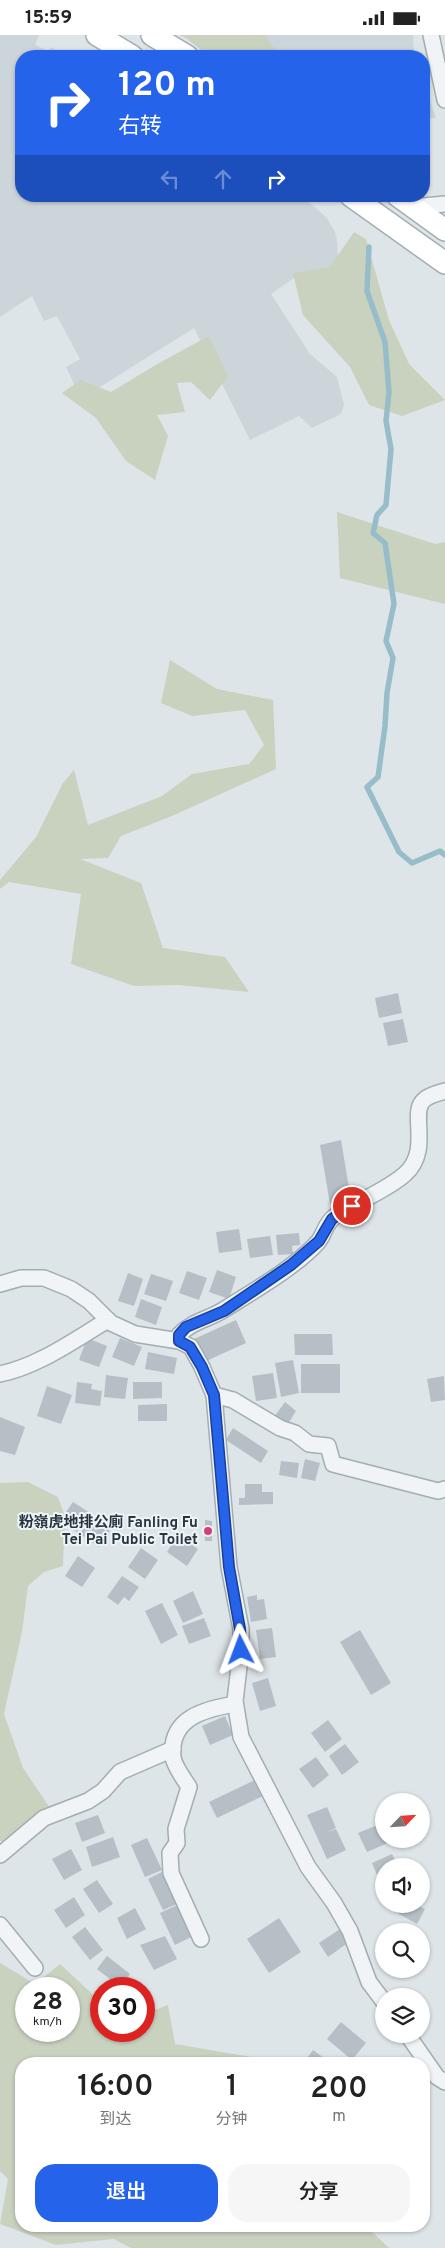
<!DOCTYPE html>
<html lang="zh">
<head>
<meta charset="utf-8">
<style>
	:root { --surface:#fff; --page:#f6f6f6; --text:#222; --muted:#767676; --accent:#2563eb }
	body { margin:0; font-family:Overpass,"Noto Sans SC",sans-serif; background:var(--page); color:var(--text); height:100vh; display:flex; flex-direction:column; font-size:19px; white-space:nowrap }
	* { box-sizing:border-box; margin:0 }
	p { font-size:16px; color:var(--muted) }
	.icon { flex:none; width:28px; height:28px; fill:none; stroke:currentColor; stroke-width:2; stroke-linecap:round; stroke-linejoin:round }
	.map { position:relative; flex:1; overflow:hidden }
	.panel { position:absolute; left:15px; top:2022px; width:415px; height:175px; display:flex; flex-direction:column; background:var(--surface); border-radius:20px; box-shadow:0 1px 4px #0004 }
	.panel>* { flex:none }
	.banner { position:absolute; left:15px; top:15px; width:415px; height:152px; border-radius:20px; box-shadow:0 1px 4px #0004; background:#2563eb; color:#fff; overflow:hidden }
	.needle { width:32px; rotate:65deg }
	.tools { position:absolute; left:375px; top:1758px; display:grid; gap:10px }
	.tools a { display:grid; place-items:center; width:55px; height:55px; border-radius:50%; background:var(--surface); box-shadow:0 1px 4px #0004; font-size:25px }
	.speed { position:absolute; left:15px; top:1942px; display:flex; gap:10px; font-size:25px; font-weight:700; text-align:center }
	.speed>* { display:grid; place-content:center; width:65px; height:65px; border-radius:50%; background:var(--surface); box-shadow:0 1px 4px #0004; line-height:1 }
	.speed small { font-size:12px; font-weight:400 }
	.speed .limit { border:8px solid #d22; background:#fff; color:#111 }
	.pin { position:absolute; display:grid; place-items:center; width:42px; height:42px; color:#fff; margin:-21px; border:2px solid #fff; border-radius:50%; box-shadow:0 1px 5px #0007 }
	.me { position:absolute; width:55px; margin:-28px; rotate:357deg; stroke-linejoin:round; filter:drop-shadow(0 0 4px #0008) }
	.turn { display:flex; align-items:center; gap:18px; height:105px; padding:0 20px; font-size:22px }
	.turn .icon { width:65px; height:65px; stroke-width:2.5 }
	.turn b { display:block; font-size:35px; line-height:42px }
	.lanes { display:flex; align-items:center; height:48px; padding:0 20px; background:#0003; justify-content:center; gap:25px; direction:ltr }
	.lanes .off { opacity:.35 }
	.eta { display:flex; justify-content:space-evenly; align-items:center; height:85px; text-align:center }
	.eta b { font-size:30px; font-weight:600; line-height:35px }
	.action { display:flex; gap:10px; margin-top:auto; padding:10px 20px }
	.action a { flex:1; height:58px; border-radius:20px; background:var(--accent); color:#fff; font-size:20px; font-weight:600; line-height:58px; text-align:center }
	.action a+a { background:var(--page); color:var(--text) }
	.status { display:flex; justify-content:space-between; align-items:center; height:35px; padding:0 25px; background:var(--surface); direction:ltr }
	.status svg { height:14px; fill:currentColor }
	.map>svg:first-child { display:block }
	.built { fill:#ccd5da }
	.green { fill:#c9d2bf; fill-rule:evenodd }
	.lines { fill:none; stroke-linecap:round; stroke-linejoin:round }
	.stream { stroke:#98bdca; stroke-width:5.5 }
	.building { fill:#b5bfc5 }
	.street-casing { stroke:#a3adb2; stroke-width:18 }
	.secondary-casing { stroke:#a3adb2; stroke-width:24 }
	.street { stroke:#f1f4f6; stroke-width:15 }
	.secondary { stroke:#fff; stroke-width:21 }
	.route-casing { stroke:#184099; stroke-width:12 }
	.route { stroke:#2563eb; stroke-width:9 }
	.poi-dot { fill:#d33e7a; stroke:#eef3f6; stroke-width:2 }
	.labels { text-anchor:middle; stroke-width:4; stroke-linejoin:round; paint-order:stroke }
	.poi-label { font-size:15px; font-weight:bold; fill:#273640; stroke:#eef3f6; text-anchor:end }
</style>
</head>
<body>
<div class="status"><b>15:59</b><svg viewBox="0 0 49 12"><path d="M0 12V9h3v3zM5 12V6h3v6zM10 12V3h3v9zM15 12V0h3v12zM26 1h20v11H26zM47 4h2v5h-2z"/></svg></div>
<div class="map">
<svg width="445" height="2213" viewBox="0 0 445 2213">
	<rect width="100%" height="100%" fill="#dee5e8"/>
	<g class="built">
		<polygon points="0,0 39,0 35,10 48,16 51,12 64,21 21,21 21,161 85,161 78,172 86,161 302,161 327,183 335,197 337,205 339,241 294,243 271,259 310,319 337,342 344,370 341,379 312,393 299,381 250,405 194,293 95,355 75,351 66,332 80,324 57,281 44,286 32,261 0,282"/>
		<polygon points="265,0 413,0 414,21 280,21"/>
		<polygon points="424,49 436,83 424,83"/>
	</g>
	<g class="green">
		<polygon points="179,0 265,0 280,21 209,21 186,3"/>
		<polygon points="354,197 366,204 389,285 409,329 445,365 402,381 369,370 350,332 303,280 293,238 330,232"/>
		<polygon points="209,301 228,341 210,365 191,347 177,348 185,377 157,380 168,401 155,445 126,426 96,383 62,358 81,345 111,357 159,328"/>
		<polygon points="337,477 435,509 445,507 445,569 340,543"/>
		<polygon points="170,625 217,654 273,665 276,734 172,781 121,801 108,823 80,824 141,848 163,913 225,922 249,957 179,950 134,951 71,929 81,859 9,847 0,854 0,845 36,802 63,748 74,735 88,790 162,761 192,739 249,729 264,710 245,675 192,681 161,668"/>
		<polygon points="28,1447 58,1462 65,1482 63,1531 44,1537 28,1551 22,1597 4,1679 23,1733 50,1773 21,1806 0,1806 0,1448"/>
		<path d="M0,1928L35,1949L60,1929L101,1967V1996H144V1979L168,1970L175,2009L251,2022L253,2029H21V2191H370L371,2196L389,2213H131L114,2204L56,2210L0,2189L8,2144L0,2136ZM26,1954H69V1996H26Z"/>
	</g>
	<g class="lines">
		<polyline class="stream" points="369,212 367,256 385,307 389,357 386,386 391,414 386,470 377,480 373,498 385,508 394,569 386,606 393,623 387,658 385,691 378,742 367,752 399,817 412,828 440,816 445,820"/>
	</g>
	<g class="building">
		<polygon points="398,958 402,978 379,983 375,963"/>
		<polygon points="403,984 408,1007 388,1011 383,988"/>
		<polygon points="341,1105 351,1165 330,1169 320,1110"/>
		<polygon points="239,1194 242,1215 219,1218 216,1197"/>
		<polygon points="299,1198 300,1210 292,1211 293,1219 278,1220 276,1200"/>
		<polygon points="270,1201 273,1220 250,1223 247,1204"/>
		<polygon points="217,1235 236,1242 229,1264 209,1257"/>
		<polygon points="187,1236 207,1243 199,1265 179,1258"/>
		<polygon points="128,1238 143,1244 134,1271 118,1266"/>
		<polygon points="151,1239 173,1246 166,1266 144,1259"/>
		<polygon points="141,1264 162,1272 156,1290 135,1282"/>
		<polygon points="236,1285 246,1308 204,1327 194,1304"/>
		<polygon points="294,1299 332,1299 333,1320 295,1320"/>
		<polygon points="87,1303 107,1311 99,1332 79,1325"/>
		<polygon points="120,1303 142,1312 134,1331 112,1322"/>
		<polygon points="148,1317 177,1323 174,1339 145,1334"/>
		<polygon points="293,1325 299,1358 281,1362 275,1328"/>
		<rect x="301" y="1329" width="39" height="29"/>
		<polygon points="273,1338 277,1363 256,1366 252,1341"/>
		<polygon points="106,1340 128,1343 125,1364 104,1362"/>
		<polygon points="444,1341 445,1365 431,1367 427,1344"/>
		<polygon points="77,1347 92,1349 91,1354 102,1356 100,1371 75,1368"/>
		<polygon points="133,1347 162,1347 162,1363 133,1364"/>
		<polygon points="47,1351 72,1360 61,1389 37,1381"/>
		<polygon points="285,1367 296,1376 288,1389 274,1382"/>
		<polygon points="167,1369 167,1386 138,1386 138,1370"/>
		<polygon points="0,1382 25,1392 15,1420 0,1416"/>
		<polygon points="233,1393 268,1416 261,1428 226,1405"/>
		<polygon points="305,1424 320,1428 315,1446 301,1443"/>
		<polygon points="281,1426 299,1428 297,1443 279,1440"/>
		<polygon points="245,1449 262,1449 262,1457 273,1457 273,1469 239,1470 239,1463 245,1463"/>
		<polygon points="73,1467 90,1478 77,1497 60,1486"/>
		<polygon points="91,1482 110,1495 99,1512 80,1499"/>
		<polygon points="205,1485 212,1486 212,1506 205,1506"/>
		<polygon points="178,1500 198,1514 187,1531 167,1517"/>
		<polygon points="141,1513 158,1525 145,1544 128,1532"/>
		<polygon points="78,1521 95,1533 82,1552 65,1541"/>
		<polygon points="122,1541 139,1552 129,1566 124,1562 118,1570 107,1562"/>
		<polygon points="193,1556 203,1579 183,1588 173,1566"/>
		<polygon points="257,1560 257,1565 264,1564 267,1584 251,1587 247,1562"/>
		<polygon points="162,1568 178,1600 161,1609 145,1576"/>
		<polygon points="204,1583 211,1601 189,1609 182,1591"/>
		<polygon points="272,1593 276,1622 260,1624 256,1595"/>
		<polygon points="360,1595 391,1648 371,1660 340,1607"/>
		<polygon points="268,1643 276,1671 260,1676 252,1648"/>
		<polygon points="225,1681 233,1700 210,1710 202,1691"/>
		<polygon points="328,1685 342,1704 325,1717 311,1698"/>
		<polygon points="345,1709 359,1727 342,1740 329,1721"/>
		<polygon points="316,1722 329,1740 313,1753 299,1734"/>
		<polygon points="257,1744 265,1760 217,1783 209,1767"/>
		<polygon points="327,1772 336,1793 325,1798 336,1794 346,1815 327,1824 307,1780"/>
		<polygon points="98,1780 105,1798 82,1807 75,1788"/>
		<polygon points="380,1789 384,1804 386,1804 388,1808 367,1817 358,1798"/>
		<polygon points="113,1802 120,1822 92,1832 86,1812"/>
		<polygon points="147,1803 162,1835 145,1842 131,1810"/>
		<polygon points="71,1814 82,1835 64,1845 52,1824"/>
		<polygon points="392,1819 398,1831 384,1831 384,1837 377,1840 372,1828"/>
		<polygon points="164,1836 179,1868 163,1875 148,1844"/>
		<polygon points="97,1845 113,1869 99,1878 83,1854"/>
		<polygon points="74,1862 85,1880 66,1893 54,1875"/>
		<polygon points="395,1869 415,1869 425,1874 417,1889 392,1875"/>
		<polygon points="177,1870 191,1902 175,1910 160,1878"/>
		<polygon points="135,1873 146,1894 127,1904 117,1883"/>
		<polygon points="279,1883 301,1917 269,1938 247,1904"/>
		<polygon points="85,1892 103,1915 90,1925 72,1902"/>
		<polygon points="343,1892 352,1905 328,1922 319,1908"/>
		<polygon points="165,1901 177,1924 154,1935 140,1910"/>
		<polygon points="107,1921 130,1939 120,1952 97,1934"/>
		<polygon points="341,1987 366,2008 352,2025 327,2004"/>
		<polygon points="313,2015 332,2029 303,2029"/>
	</g>
	<g class="lines">
		<g class="street-casing">
			<g id="street">
				<polyline points="431,0 445,65"/>
				<polyline points="413,172 445,169"/>
				<polyline points="0,1249 21,1243 44,1243 71,1254 89,1266 111,1288 135,1299 179,1306 191,1312 202,1332 214,1360 229,1532 241,1594 241,1615 235,1666 241,1702 308,1832 334,1868 350,1896 369,1947 384,1967"/>
				<path d="M179,1306V1300C192,1286 210,1284 225,1274C252,1257 297,1231 318,1207C324,1200 325,1189 334,1182C355,1167 388,1155 405,1139C432,1115 409,1077 424,1065C429,1060 438,1058 445,1056"/>
				<path d="M0,1339C39,1331 74,1305 108,1285"/>
				<polyline points="214,1360 233,1365 280,1393 295,1398 309,1409 328,1411 333,1429 438,1456 445,1454"/>
				<polyline points="0,1820 44,1783 88,1766 103,1756 120,1737 173,1714"/>
				<polyline points="0,1890 35,1933"/>
				<path d="M201,1904L171,1838L170,1818L177,1808L176,1794L189,1752C184,1744 174,1731 173,1722C169,1682 206,1674 235,1669"/>
				<polyline points="407,1999 437,2042 445,2047"/>
			</g>
		</g>
		<g class="secondary-casing">
			<g id="secondary">
				<polyline points="97,0 132,21"/>
				<polyline points="152,0 187,21"/>
				<polyline points="351,161 445,228"/>
				<polyline points="398,161 445,195"/>
			</g>
		</g>
		<use href="#street" class="street"/>
		<use href="#secondary" class="secondary"/>
	</g>
	<g class="lines">
		<g class="route-casing">
			<polyline id="route" points="241,1615 240,1594 229,1532 214,1360 202,1332 190,1312 179,1306 179,1300 186,1292 224,1276 291,1230 319,1206 332,1184 352,1171"/>
		</g>
		<use href="#route" class="route"/>
	</g>
	<circle class="poi-dot" cx="208" cy="1496" r="5"/>
	<g class="labels">
		<g class="poi-label">
			<text x="198" y="1492">粉嶺虎地排公廁 Fanling Fu<tspan x="198" dy="17">Tei Pai Public Toilet</tspan></text>
		</g>
	</g>
</svg>
<div class="tools">
<a><svg class="needle" viewBox="-14 -14 28 28"><path d="M0-13l5 13h-10z" fill="#e53935"/><path d="M0 13l5-13h-10z" fill="#767676"/></svg></a>
<a><svg class="icon" aria-label="sound" viewBox="0 0 24 24"><path d="M4 9h4l5-4v14l-5-4H4zM17 9q2 3 0 6"/></svg></a>
<a><svg class="icon" aria-label="search" viewBox="0 0 24 24"><circle cx="10" cy="10" r="6"/><path d="M15 15l6 6"/></svg></a>
<a><svg class="icon" aria-label="layers" viewBox="0 0 24 24"><path d="M12 4l9 5-9 5-9-5zM3 14l9 5 9-5"/></svg></a>
</div>
<div class="speed"><div>28<small>km/h</small></div><div class="limit">30</div></div>
<div class="pin" style="left:352px;top:1171px;background:#d93025"><svg class="icon" aria-label="arrive" viewBox="0 0 24 24"><path d="M6 21V4h12l-3 4 3 4H6"/></svg></div>
<svg class="me" style="left:241px;top:1615px" viewBox="-20 -20 40 40"><path d="M0-17L14 15 0 8-14 15z" fill="#2563eb" stroke="#fff" stroke-width="4"/></svg>
<div class="banner">
<div class="turn"><svg class="icon" aria-label="right" viewBox="0 0 24 24"><path d="M7 20v-9h11M14 6l5 5-5 5"/></svg><div><b>120 m</b>右转</div></div>
<div class="lanes"><svg class="icon off" aria-label="left" viewBox="0 0 24 24"><path d="M17 20v-9H6M10 6l-5 5 5 5"/></svg><svg class="icon off" aria-label="ahead" viewBox="0 0 24 24"><path d="M12 20V5M6 11l6-6 6 6"/></svg><svg class="icon" aria-label="right" viewBox="0 0 24 24"><path d="M7 20v-9h11M14 6l5 5-5 5"/></svg></div>
</div>
<section class="panel">
<div class="eta">
<div><b>16:00</b><p>到达</p></div>
<div><b>1</b><p>分钟</p></div>
<div><b>200</b><p>m</p></div>
</div>
<div class="action"><a>退出</a><a>分享</a></div>
</section>
</div>
</body>
</html>
